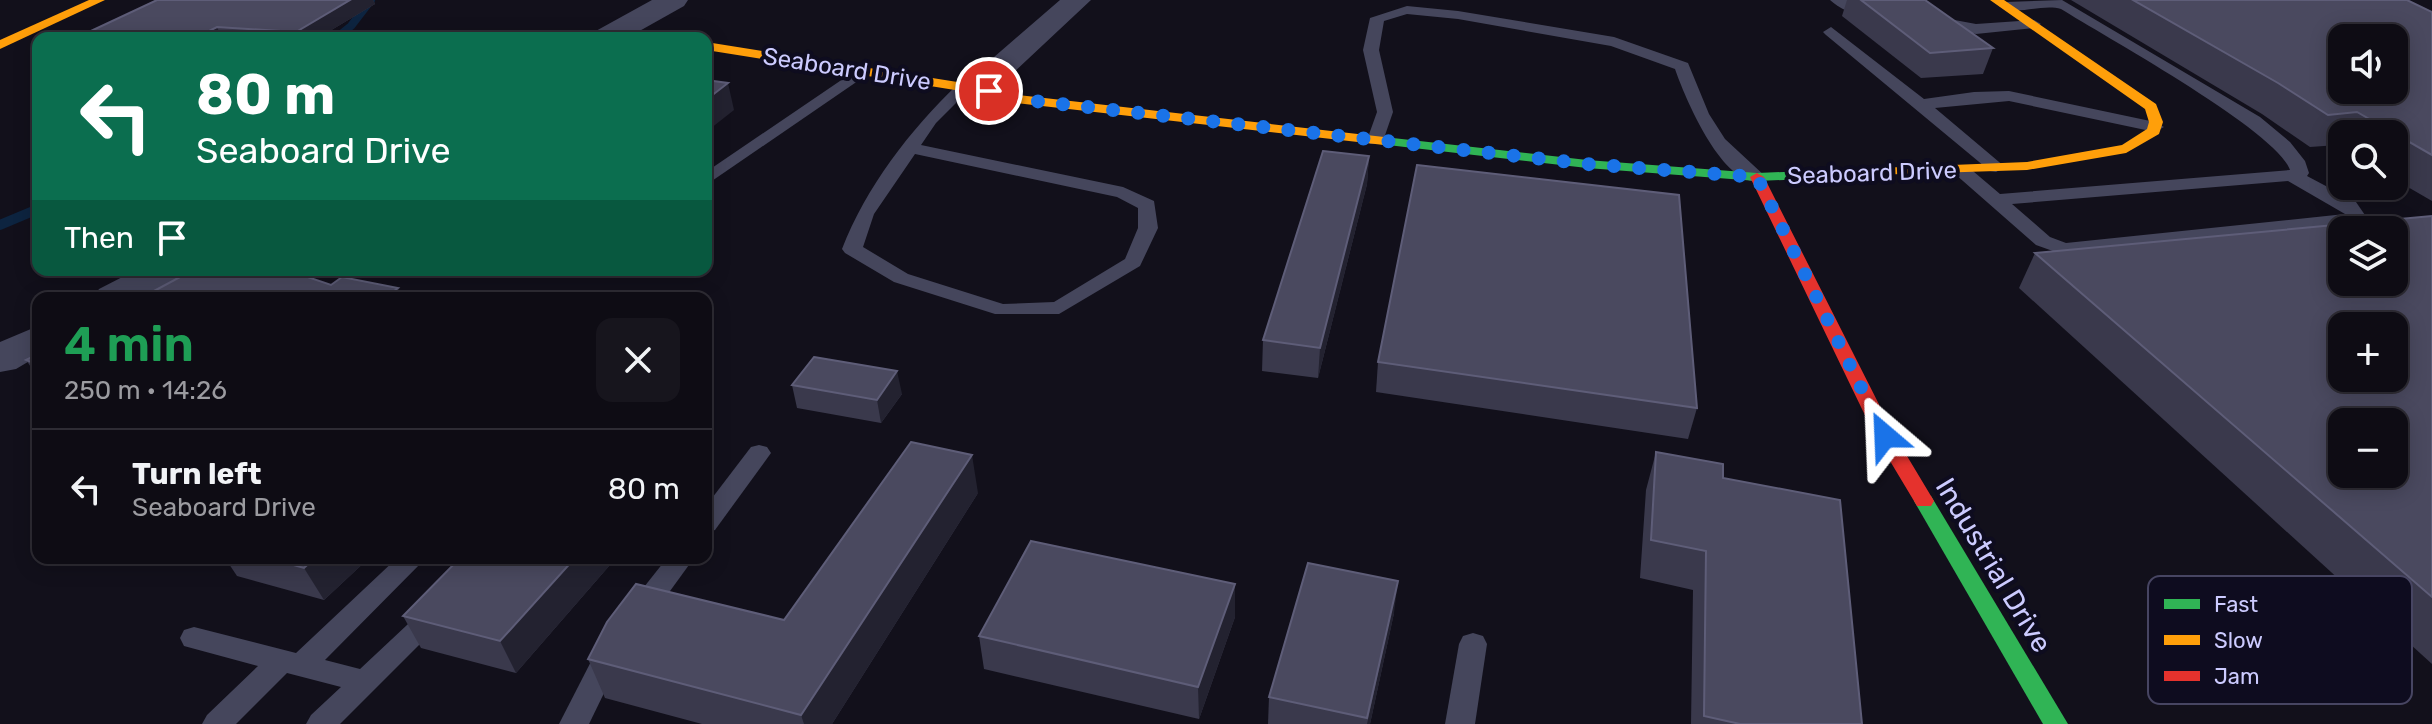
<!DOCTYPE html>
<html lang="en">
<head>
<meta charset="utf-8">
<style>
	:root { --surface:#0e0c14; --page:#17151d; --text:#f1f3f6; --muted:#9b9ba0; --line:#2e2c34 }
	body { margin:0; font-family:Rubik,sans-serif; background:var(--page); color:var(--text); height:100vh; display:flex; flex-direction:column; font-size:30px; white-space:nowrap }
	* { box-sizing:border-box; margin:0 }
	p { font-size:26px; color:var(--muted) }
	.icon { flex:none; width:44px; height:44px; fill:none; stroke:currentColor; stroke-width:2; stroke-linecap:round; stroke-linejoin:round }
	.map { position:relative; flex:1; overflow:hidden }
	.side { position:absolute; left:32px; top:292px; width:680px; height:272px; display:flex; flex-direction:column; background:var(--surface); border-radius:16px; box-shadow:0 4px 20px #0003,0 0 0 2px var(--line) }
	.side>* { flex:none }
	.top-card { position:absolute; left:32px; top:32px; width:680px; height:244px; border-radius:16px; box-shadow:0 4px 20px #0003,0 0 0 2px var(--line); background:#0b6e4f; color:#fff; overflow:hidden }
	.controls { position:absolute; left:2328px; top:24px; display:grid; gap:16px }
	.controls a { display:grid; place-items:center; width:80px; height:80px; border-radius:16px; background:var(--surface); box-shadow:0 4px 20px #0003,0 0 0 2px var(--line); font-size:40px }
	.pin { position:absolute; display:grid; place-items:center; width:68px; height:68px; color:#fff; margin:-34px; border:4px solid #fff; border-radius:50%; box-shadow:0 2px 8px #0007 }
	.me { position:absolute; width:88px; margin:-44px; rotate:334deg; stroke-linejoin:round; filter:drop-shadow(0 0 6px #0008) }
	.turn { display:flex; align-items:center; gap:28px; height:168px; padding:0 32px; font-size:36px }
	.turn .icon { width:104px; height:104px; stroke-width:2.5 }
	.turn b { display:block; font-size:56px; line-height:68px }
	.then { display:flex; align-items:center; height:76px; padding:0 32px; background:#0003; gap:16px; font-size:30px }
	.round { display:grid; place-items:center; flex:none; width:84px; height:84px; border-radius:16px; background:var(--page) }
	.overview { display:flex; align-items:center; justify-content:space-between; height:136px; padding:0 32px }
	h1 { font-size:48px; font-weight:600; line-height:60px; color:#1e9e55 }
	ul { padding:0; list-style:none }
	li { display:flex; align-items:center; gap:24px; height:120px; padding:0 32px; border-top:2px solid var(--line) }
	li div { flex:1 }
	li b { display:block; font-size:30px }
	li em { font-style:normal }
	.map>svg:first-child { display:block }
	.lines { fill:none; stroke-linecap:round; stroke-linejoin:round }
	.stream-far1 { stroke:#0d2440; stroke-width:8 }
	.stream { stroke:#0d2440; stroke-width:10 }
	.lane { fill:#45465c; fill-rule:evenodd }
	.street { fill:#45465c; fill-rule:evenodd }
	.fast { fill:#30b455; fill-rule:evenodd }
	.slow { fill:#ff9f0a; fill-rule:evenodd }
	.jam { fill:#e5322d; fill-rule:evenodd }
	.wall { fill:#3a394c }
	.shaded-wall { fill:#232230 }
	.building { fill:#4a495f; stroke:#5e5d78; stroke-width:2; fill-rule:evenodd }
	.route { stroke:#1a73e8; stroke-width:14; stroke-dasharray:0 25.2 }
	.labels { text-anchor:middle; stroke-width:8; stroke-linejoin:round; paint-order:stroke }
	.far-street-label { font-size:24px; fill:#cccbff; stroke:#0e0c1f }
	.street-label { font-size:28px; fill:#cccbff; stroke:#0e0c1f }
	.key { fill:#0e0c1f; stroke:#474562; stroke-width:2 }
	.key-label { font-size:22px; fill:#cccbff }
</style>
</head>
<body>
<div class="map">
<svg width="2432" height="724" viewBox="0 0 2432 724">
	<rect width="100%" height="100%" fill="#12101b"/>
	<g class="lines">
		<polyline class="stream-far1" points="336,38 351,26 371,0"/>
		<polyline class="stream" points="0,225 38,209"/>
		<g class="lane">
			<path d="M1830,0H1848L1878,10C1864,21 1842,11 1830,0Z"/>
			<path d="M2062,0L2260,117L2290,142L2305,161L2309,173L2307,176L2356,202L2367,218L2364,222L2064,255L2036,245L1955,174L1952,170L1955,166H1967L2000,194L2290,170C2277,131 2104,36 2061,9C2042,3 2014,17 1999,6L2006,2ZM2288,181L2345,214L2066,243L2050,237L2012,204Z"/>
			<path d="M1407,6L1458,11L1614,37L1688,63L1709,114L1725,139L1766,177L1763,181C1724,191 1685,98 1675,69L1611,46L1458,19L1407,14L1384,21L1379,50L1393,112L1382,144H1370L1367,140L1377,112L1363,50L1370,18Z"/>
			<polygon points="1933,16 1976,24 2034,20 2041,24 2034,28 1976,34 1928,23 1926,20"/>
			<polygon points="1831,27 1924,99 1974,92 2009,91 2155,122 2164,127 2155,132 2009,101 1935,108 2005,167 1996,172 1990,171 1826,35 1823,32"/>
			<polygon points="862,66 868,68 868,74 706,185 706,172"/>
			<path d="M964,82L972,87L936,123L921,145L1123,187L1154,201L1158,228L1140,266L1059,314H995L894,282L845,253L842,249C866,187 910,130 958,84ZM915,154L1117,197L1138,208V228L1125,259L1054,302L1003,304L908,274L863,247L874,214Z"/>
			<polygon points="759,445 767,447 771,453 715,530 706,533 706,506 751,447"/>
			<polygon points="397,558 426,558 325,660 360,669 423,610 433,607 443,610 447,617 340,724 306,724 311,715 341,687 287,673 236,724 202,724 207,715 258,666 184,646 180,638 184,630 194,627 296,653"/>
			<polygon points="667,558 694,558 649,620 639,623 629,620 625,613 629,606"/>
			<polygon points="1473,633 1483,636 1487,644 1475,724 1445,724 1459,644 1463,636"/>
			<polygon points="609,643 619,646 623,654 589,724 559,724 599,646"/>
		</g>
		<g class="street">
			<polygon points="652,0 688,0 684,6 627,38 590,38 594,32"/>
			<polygon points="1060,0 1091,0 1011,75 1001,98 989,101 977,98 973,91 986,64"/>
			<path d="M136,270H186C165,301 127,298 93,298L99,289Z"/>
			<polygon points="38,326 38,356 16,369 0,372 0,342"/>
		</g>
		<g class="fast">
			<polygon points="1384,137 1587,160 1757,173 1877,168 1884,172 1877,176 1757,181 1587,168 1379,144 1379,138"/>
			<polygon points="1924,494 1931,496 2068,724 2043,724 1914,501 1917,496"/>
		</g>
		<g class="slow">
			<polygon points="89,0 105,0 0,49 0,40"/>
			<polygon points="1990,0 2004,0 2156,104 2163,122 2159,134 2126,153 2027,170 1872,175 1870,172 1877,168 2027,162 2122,145 2147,129 2149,122 2145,109"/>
			<polygon points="706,42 989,87 1010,94 1384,137 1391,141 1384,145 1008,102 986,95 706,50"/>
		</g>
		<polygon class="jam" points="1757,173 1764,177 1895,436 1934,501 1931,506 1917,506 1875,436 1750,177"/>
	</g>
	<g class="wall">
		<polygon points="157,0 373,0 375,4 318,38 76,38"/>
		<polygon points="1847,0 1925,0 1993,48 1983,74 1921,78 1842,16"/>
		<polygon points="2071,0 2407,0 2432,12 2432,201 2394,179 2394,134 2342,134 2342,147 2338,145 2310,147 2262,114"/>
		<polygon points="1369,156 1367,184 1318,378 1262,371 1263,340"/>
		<polygon points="2432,216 2432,664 2019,288 2035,253"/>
		<polygon points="38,354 38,377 26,360"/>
		<polygon points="1378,362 1697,408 1688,439 1376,392"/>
		<polygon points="792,385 902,394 881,423 797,408"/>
		<polygon points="1656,452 1723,478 1862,724 1691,724 1693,590 1640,578 1646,490"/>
		<polygon points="978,493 832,724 702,724 605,698 588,659 784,620"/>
		<polygon points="225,558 369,558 324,600 237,576"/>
		<polygon points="460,558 616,558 516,673 421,648 403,616"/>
		<polygon points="1394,613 1370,724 1268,724 1269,697"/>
		<polygon points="1235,617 1199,719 984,669 979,636"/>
	</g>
	<g class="shaded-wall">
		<polygon points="350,0 373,0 375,4 318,38 298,38 296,32"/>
		<polygon points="217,27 222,38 195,38"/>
		<polygon points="728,83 734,110 706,132 706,100"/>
		<polygon points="1369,156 1367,184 1318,378 1320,348"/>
		<polygon points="398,288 403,298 385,298"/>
		<polygon points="897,371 902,394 881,423 877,400"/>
		<polygon points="972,455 978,493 832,724 804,724 801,715"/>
		<polygon points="315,558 369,558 324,600 304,568"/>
		<polygon points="575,558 616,558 516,673 500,641"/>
		<polygon points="1398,581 1394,613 1370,724 1367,724"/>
		<polygon points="1235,584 1235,617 1199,719 1198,687"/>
	</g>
	<g class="building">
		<polygon points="157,0 350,0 296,32 217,27 195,38 76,38"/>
		<polygon points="1861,0 1925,0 1993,48 1930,53"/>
		<path d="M2133,0H2407L2432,12V155L2357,112L2328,115L2278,83ZM2342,38H2394V90H2342Z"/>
		<polygon points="706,80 728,83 706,100"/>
		<polygon points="1323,151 1369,156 1320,348 1263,340"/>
		<polygon points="1417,165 1679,195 1697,408 1378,362"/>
		<path d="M2432,216V597L2035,253ZM2342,230H2394V282H2342ZM2342,326H2394V378H2342ZM2342,422H2394V474H2342Z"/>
		<polygon points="193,270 287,270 331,285 342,277 398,288 385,298 141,298"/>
		<polygon points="38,354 38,365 26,360"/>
		<polygon points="814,357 897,371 877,400 792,385"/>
		<polygon points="911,442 972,455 801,715 588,659 607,622 636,584 784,620"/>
		<polygon points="1656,452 1723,464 1723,478 1840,500 1862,724 1740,724 1704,716 1706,551 1651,540"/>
		<polygon points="1031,541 1235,584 1198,687 979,636"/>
		<polygon points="268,558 315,558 304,568"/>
		<polygon points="460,558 575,558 500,641 403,616"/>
		<polygon points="1308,563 1398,581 1367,718 1269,697"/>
	</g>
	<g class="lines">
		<polyline class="route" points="989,91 1008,98 1587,164 1757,177 1885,436"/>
	</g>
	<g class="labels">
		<g class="far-street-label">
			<text transform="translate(847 69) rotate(9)" y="8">Seaboard Drive</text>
			<text transform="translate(1872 173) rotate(-2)" y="8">Seaboard Drive</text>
		</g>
		<g class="street-label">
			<text transform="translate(1994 565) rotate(59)" y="10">Industrial Drive</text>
		</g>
	</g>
	<rect x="2148" y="576" width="264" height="128" rx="12" class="key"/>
	<rect x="2164" y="599" width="36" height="10" fill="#30b455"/>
	<rect x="2164" y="635" width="36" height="10" fill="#ff9f0a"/>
	<rect x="2164" y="671" width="36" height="10" fill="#e5322d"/>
	<g class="key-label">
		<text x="2214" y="612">Fast</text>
		<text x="2214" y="648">Slow</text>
		<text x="2214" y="684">Jam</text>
	</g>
</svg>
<div class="controls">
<a><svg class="icon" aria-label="sound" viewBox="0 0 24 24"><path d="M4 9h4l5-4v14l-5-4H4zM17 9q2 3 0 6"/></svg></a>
<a><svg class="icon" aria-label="search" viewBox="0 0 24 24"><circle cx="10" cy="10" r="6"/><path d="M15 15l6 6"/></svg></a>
<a><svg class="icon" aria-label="layers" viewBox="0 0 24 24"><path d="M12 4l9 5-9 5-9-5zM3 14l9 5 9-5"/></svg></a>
<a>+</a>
<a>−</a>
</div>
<div class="pin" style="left:989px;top:91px;background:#d93025"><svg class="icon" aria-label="arrive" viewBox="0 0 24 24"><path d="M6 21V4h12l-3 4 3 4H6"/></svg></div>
<svg class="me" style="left:1885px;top:436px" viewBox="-20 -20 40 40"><path d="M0-17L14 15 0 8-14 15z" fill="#1a73e8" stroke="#fff" stroke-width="4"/></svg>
<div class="top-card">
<div class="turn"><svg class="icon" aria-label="left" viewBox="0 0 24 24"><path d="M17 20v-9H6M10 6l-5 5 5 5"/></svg><div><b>80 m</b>Seaboard Drive</div></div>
<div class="then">Then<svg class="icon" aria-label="arrive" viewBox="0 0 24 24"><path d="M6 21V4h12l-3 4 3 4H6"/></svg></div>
</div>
<section class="side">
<div class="overview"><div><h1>4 min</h1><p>250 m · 14:26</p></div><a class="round"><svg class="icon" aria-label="close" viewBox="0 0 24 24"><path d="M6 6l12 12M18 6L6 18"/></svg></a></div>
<ul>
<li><svg class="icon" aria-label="left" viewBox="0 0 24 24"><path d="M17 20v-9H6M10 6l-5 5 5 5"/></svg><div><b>Turn left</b><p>Seaboard Drive</p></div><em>80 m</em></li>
</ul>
</section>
</div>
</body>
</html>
